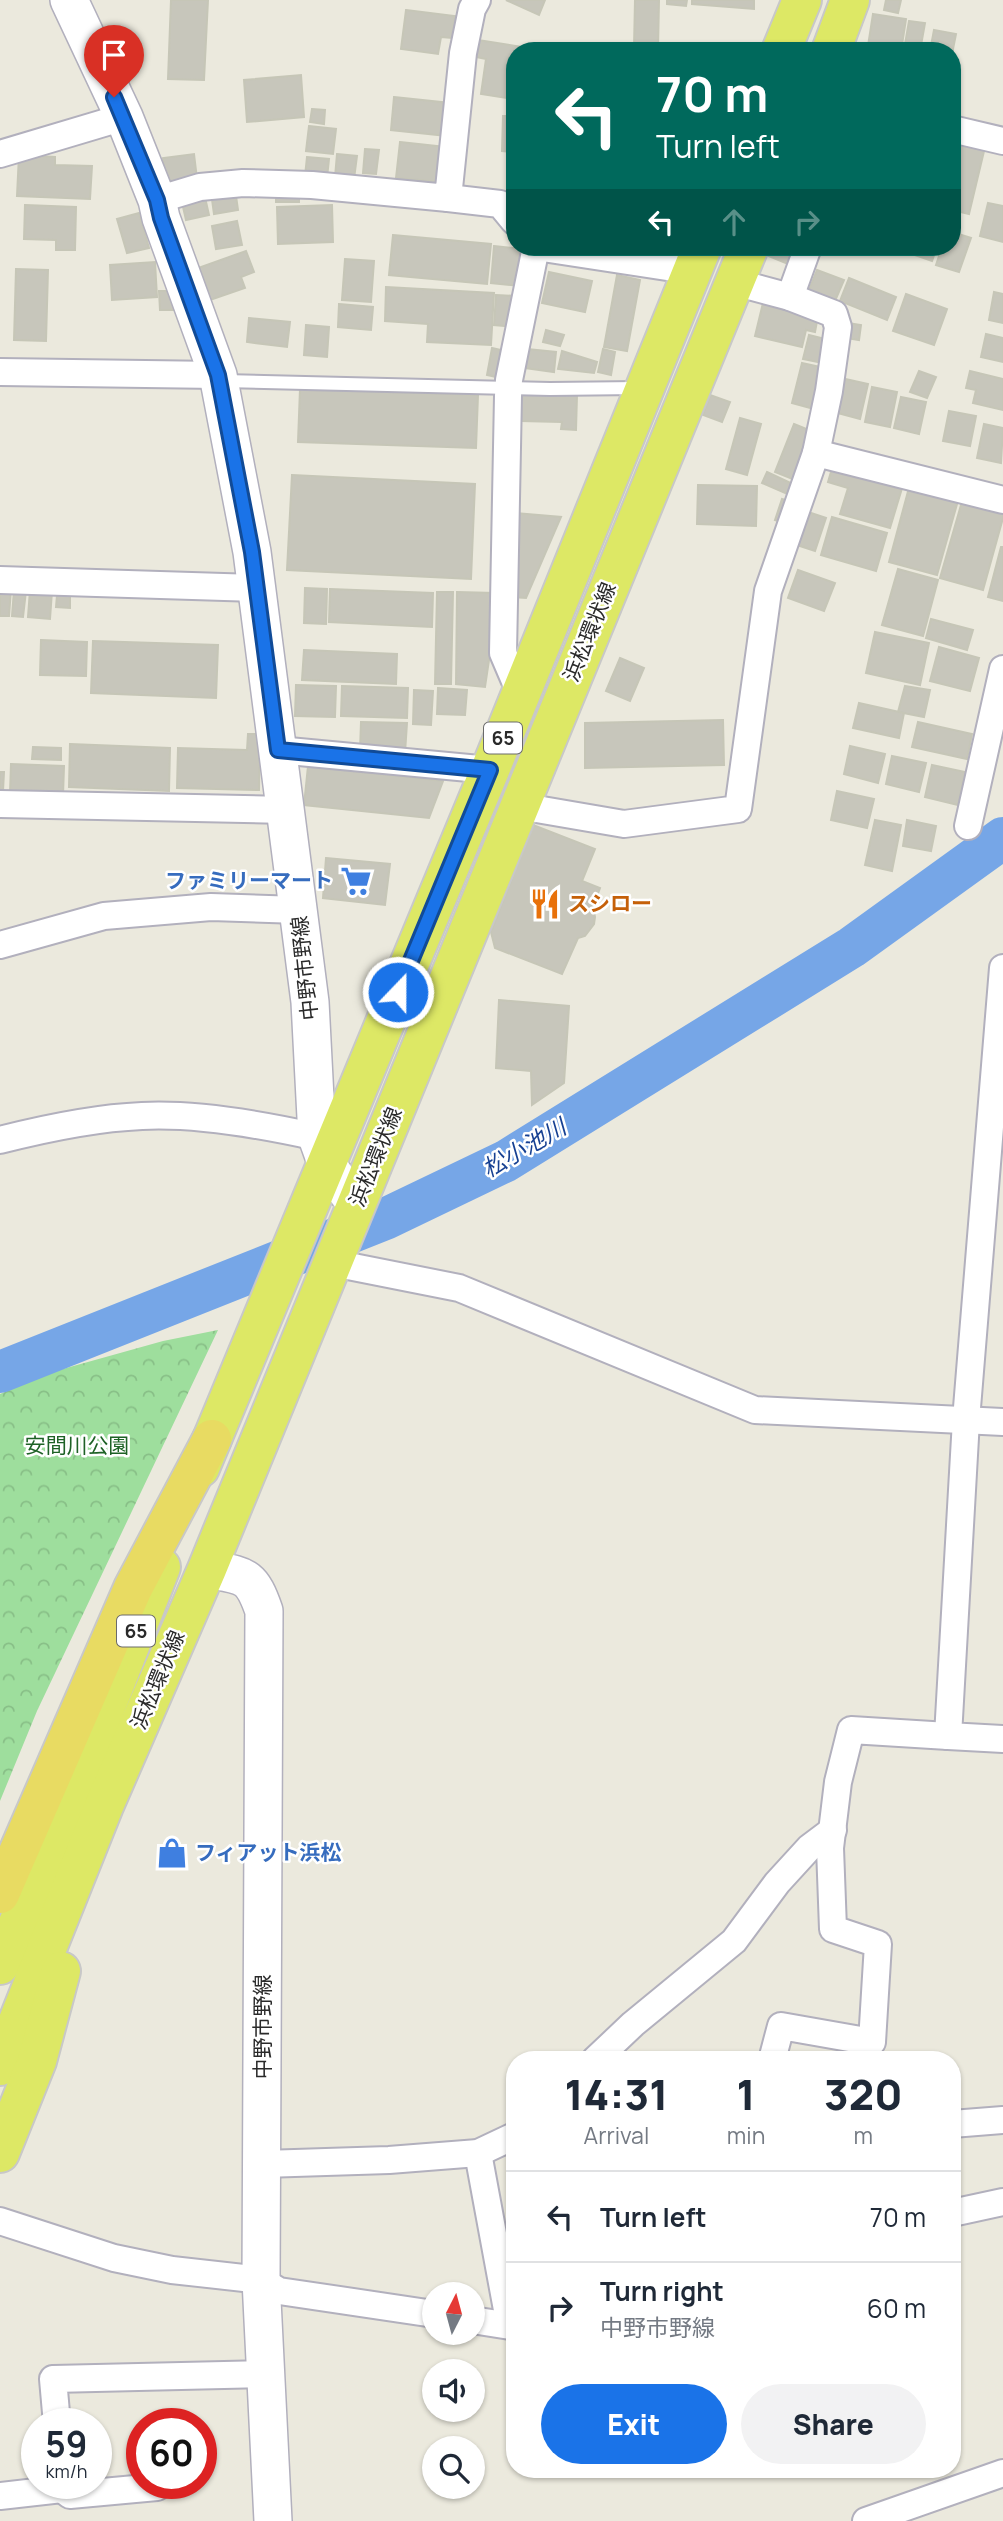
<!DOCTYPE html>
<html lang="en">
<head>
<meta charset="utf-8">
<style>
	:root { --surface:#fff; --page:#f2f2f3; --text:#1f2937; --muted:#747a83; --line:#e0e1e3; --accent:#1a73e8 }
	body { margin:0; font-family:Manrope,"Noto Sans JP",sans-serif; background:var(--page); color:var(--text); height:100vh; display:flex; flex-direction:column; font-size:26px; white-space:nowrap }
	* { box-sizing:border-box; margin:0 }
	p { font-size:23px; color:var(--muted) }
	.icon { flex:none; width:38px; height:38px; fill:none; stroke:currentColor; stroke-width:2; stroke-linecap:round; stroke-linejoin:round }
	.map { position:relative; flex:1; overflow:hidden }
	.drawer { position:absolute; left:506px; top:2051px; width:455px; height:427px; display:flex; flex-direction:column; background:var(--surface); border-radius:28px; box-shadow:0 2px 5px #0004 }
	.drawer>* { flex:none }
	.banner { position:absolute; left:506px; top:42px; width:455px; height:214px; border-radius:28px; box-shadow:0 2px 5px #0004; background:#00695c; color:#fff; overflow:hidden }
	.needle { width:46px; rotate:6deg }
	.tools { position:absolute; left:422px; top:2282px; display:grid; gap:14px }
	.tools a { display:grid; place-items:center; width:63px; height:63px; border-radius:50%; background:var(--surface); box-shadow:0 2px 5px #0004; font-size:35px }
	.speed { position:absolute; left:21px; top:2408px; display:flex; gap:14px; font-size:35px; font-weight:700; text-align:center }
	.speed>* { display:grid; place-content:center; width:91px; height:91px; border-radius:50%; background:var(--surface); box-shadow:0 2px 5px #0004; line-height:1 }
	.speed small { font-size:18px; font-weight:400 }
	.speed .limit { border:10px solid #d22; background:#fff; color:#111 }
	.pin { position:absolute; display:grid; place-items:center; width:60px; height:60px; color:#fff; margin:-72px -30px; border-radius:50% 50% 50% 0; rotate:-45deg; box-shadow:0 0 7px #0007 }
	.pin .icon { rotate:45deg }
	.me { position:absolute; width:77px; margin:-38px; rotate:22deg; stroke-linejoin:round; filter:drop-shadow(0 0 5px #0008) }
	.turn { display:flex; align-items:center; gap:24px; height:147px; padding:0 35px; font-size:32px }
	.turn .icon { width:91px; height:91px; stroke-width:2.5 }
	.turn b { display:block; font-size:49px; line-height:60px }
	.lanes { display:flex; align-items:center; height:66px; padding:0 35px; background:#0003; justify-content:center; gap:35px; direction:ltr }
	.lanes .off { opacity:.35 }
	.eta { display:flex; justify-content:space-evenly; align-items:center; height:119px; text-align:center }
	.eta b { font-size:42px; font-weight:800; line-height:49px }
	.primary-button { display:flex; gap:14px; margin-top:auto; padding:14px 35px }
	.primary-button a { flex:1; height:80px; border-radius:42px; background:var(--accent); color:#fff; font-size:28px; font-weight:800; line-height:80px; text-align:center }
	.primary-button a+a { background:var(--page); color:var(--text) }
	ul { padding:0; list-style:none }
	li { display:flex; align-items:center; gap:21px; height:91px; padding:0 35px; border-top:2px solid var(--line) }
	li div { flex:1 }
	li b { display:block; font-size:26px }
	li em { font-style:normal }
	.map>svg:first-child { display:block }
	.forest { fill:url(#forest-crowns) }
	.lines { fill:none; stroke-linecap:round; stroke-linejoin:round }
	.river { stroke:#76a6e7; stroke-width:42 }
	.building { fill:#c7c6bb; stroke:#c6c6b7; stroke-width:2 }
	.service-casing { stroke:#b2b0bd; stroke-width:16 }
	.minor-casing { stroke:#b2b0bd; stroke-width:30 }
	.secondary-casing { stroke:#b2b0bd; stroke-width:40 }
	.primary-casing { stroke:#c8c8c8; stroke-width:42 }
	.trunk-casing { stroke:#c8c8c8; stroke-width:42 }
	.service { stroke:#fff; stroke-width:12 }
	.minor { stroke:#fff; stroke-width:26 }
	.secondary { stroke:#fff; stroke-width:37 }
	.primary { stroke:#dde865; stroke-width:38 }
	.trunk { stroke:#e8db62; stroke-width:38 }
	.route-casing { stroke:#114b97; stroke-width:18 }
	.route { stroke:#1a73e8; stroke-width:12 }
	.labels { text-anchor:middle; stroke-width:5; stroke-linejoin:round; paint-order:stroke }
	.shield { fill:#fff; stroke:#6a6a6a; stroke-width:2 }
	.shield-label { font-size:19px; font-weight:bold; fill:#2a2a2a }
	.street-label { font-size:21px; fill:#2a2a2a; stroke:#fff }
	.shop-label { font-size:21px; font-weight:bold; fill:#366cbe; stroke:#fff; text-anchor:end }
	.food-label { font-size:21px; font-weight:bold; fill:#c56008; stroke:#fff; text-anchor:start }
	.park-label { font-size:21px; fill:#1e6226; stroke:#fff }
	.water-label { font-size:23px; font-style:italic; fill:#164092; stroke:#fff }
</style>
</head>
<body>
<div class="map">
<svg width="1003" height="2521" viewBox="0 0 1003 2521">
	<defs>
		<pattern id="forest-crowns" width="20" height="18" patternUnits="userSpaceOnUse" patternTransform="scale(1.75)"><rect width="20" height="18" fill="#9ede9d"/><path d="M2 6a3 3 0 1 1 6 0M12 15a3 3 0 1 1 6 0" fill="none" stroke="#88bf87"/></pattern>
	</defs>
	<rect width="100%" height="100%" fill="#ebe9dd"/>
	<polygon class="forest" points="218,1330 37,1711 0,1801 0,1394 52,1372 163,1341"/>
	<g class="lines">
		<polyline class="river" points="0,1372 385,1219 506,1161 852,947 1003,838"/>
	</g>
	<g class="building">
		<polygon points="171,0 208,0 204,80 168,79"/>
		<polygon points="506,0 545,0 539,15"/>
		<polygon points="635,0 659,0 658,49 634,48"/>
		<polygon points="667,0 687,0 686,6 667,4"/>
		<polygon points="692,0 754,0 754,9 692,4"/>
		<polygon points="886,0 901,0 898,13 884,10"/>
		<polygon points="406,10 455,16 452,38 441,37 438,54 401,49"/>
		<polygon points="873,14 906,19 901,51 868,46"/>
		<polygon points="909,21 925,23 920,51 904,50"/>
		<polygon points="934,30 956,34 952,54 952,51 930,51"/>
		<polygon points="478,40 547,51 514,51 514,99 481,94 486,59 476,57"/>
		<polygon points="301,75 304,117 247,122 244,80"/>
		<polygon points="394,97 450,103 446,136 391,130"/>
		<polygon points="312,109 325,110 324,124 310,122"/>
		<polygon points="503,116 514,116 514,152 502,151"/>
		<polygon points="309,126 336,129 333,154 306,151"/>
		<polygon points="952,138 985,147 969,214 952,210"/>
		<polygon points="400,142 445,147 442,182 396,178"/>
		<polygon points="365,149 379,150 376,174 363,173"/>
		<polygon points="194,154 197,179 165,183 163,158"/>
		<polygon points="337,154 357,156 354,179 335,177"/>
		<polygon points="19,155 55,157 55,165 92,166 90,199 17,196"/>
		<polygon points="307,157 329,159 327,178 305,176"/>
		<polygon points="235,189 238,210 214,214 211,192"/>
		<rect x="276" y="190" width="23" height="12"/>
		<polygon points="204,193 209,215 186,220 181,198"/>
		<polygon points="988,203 1003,206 1003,242 980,236"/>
		<polygon points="25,205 76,207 75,250 56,250 56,240 24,239"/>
		<polygon points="332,205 333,242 278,244 277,207"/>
		<polygon points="139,213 149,248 127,253 117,219"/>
		<polygon points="237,221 242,245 216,249 212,226"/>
		<polygon points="952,232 971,238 959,272 936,265 942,247 952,247"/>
		<polygon points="393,235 491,244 487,284 389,275"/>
		<polygon points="494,246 523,249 520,286 491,283"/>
		<polygon points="770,247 796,247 788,264 766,255"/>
		<polygon points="911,247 937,247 932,261 909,253"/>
		<polygon points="246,251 254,272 241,277 245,288 210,300 198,268"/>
		<polygon points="345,259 374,261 371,302 342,300"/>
		<polygon points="155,262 157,297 112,300 110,265"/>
		<polygon points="16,269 48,270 46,341 14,340"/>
		<polygon points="817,270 844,280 835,301 809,290"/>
		<polygon points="549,272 592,281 585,312 542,303"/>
		<polygon points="617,275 640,280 627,351 604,347"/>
		<polygon points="849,278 896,297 887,320 840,301"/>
		<polygon points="386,287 494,293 491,345 427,342 428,324 385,321"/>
		<polygon points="159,291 175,291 176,310 160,310"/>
		<polygon points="994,292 1003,294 1003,323 989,320"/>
		<polygon points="906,294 947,309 934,345 893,331"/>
		<polygon points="496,295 517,296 515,327 494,325"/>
		<polygon points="763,303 818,316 815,332 806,330 802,347 755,336"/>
		<polygon points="339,304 373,307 371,330 338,327"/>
		<polygon points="249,318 290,322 287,347 247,342"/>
		<polygon points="848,323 861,325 859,340 846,338"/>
		<polygon points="306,325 329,327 327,357 304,355"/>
		<polygon points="546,330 564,335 560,346 543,342"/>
		<polygon points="986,334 1003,338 1003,362 981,357"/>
		<polygon points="809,335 829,340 823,363 803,359"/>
		<polygon points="492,348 510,352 505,379 487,375"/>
		<polygon points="527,349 556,352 554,372 524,368"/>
		<polygon points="603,349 615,352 611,375 598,372"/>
		<polygon points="562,351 597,362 594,373 558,369"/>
		<polygon points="802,363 825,368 814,409 792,403"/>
		<polygon points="919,371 936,377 927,398 910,392"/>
		<polygon points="970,371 1003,379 1003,410 973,403 976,390 966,388"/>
		<polygon points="841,378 868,384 860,419 834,412"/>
		<polygon points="872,387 897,392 890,427 865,422"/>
		<polygon points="300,389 478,395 476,448 298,442"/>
		<polygon points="522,393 577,395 576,430 561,429 562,422 521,421"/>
		<polygon points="710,395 730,402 722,422 703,415"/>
		<polygon points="901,397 926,402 919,434 894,428"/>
		<polygon points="949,411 976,416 970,446 943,441"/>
		<polygon points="740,418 761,424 747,475 726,469"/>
		<polygon points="794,424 814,432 795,480 775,472"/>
		<polygon points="984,424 1003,428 1001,463 977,458"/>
		<polygon points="833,465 903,485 890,528 840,514 848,488 828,482"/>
		<polygon points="767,472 797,486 792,496 762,483"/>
		<polygon points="292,475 475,484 471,579 287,570"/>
		<polygon points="910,484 959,497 937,575 889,562"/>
		<polygon points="698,485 757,486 756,526 697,524"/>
		<polygon points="963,498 1003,509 1003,518 983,590 940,578"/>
		<polygon points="782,499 792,502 785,523 775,520"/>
		<polygon points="805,511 826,518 815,551 794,544"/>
		<polygon points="515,513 561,517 526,598 512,597"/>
		<polygon points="832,517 887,533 876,571 821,555"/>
		<polygon points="1001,547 1003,547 1003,601 988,597"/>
		<polygon points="898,569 938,580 923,636 882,625"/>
		<polygon points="798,570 835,583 824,611 788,598"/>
		<polygon points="0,588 11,589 9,616 0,616"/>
		<polygon points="305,588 327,589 326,624 304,623"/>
		<polygon points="330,589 433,593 432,627 329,622"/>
		<polygon points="14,590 26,591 23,617 12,616"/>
		<polygon points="30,590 52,591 50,619 28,617"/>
		<polygon points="437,592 453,592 451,684 435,684"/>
		<polygon points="457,592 495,593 495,620 485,687 456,684"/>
		<polygon points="57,595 70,596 70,608 56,607"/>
		<polygon points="931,619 973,630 967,650 926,638"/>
		<polygon points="875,632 929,643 920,685 866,673"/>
		<polygon points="41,640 87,642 86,676 40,675"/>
		<polygon points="93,641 218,645 216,698 91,693"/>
		<polygon points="939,647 979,658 970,691 930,681"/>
		<polygon points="304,650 397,654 396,684 302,680"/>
		<polygon points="620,658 644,668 630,701 606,691"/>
		<polygon points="296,685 336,686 335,717 295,716"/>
		<polygon points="342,686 408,688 407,718 341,716"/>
		<polygon points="905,686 930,690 924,717 898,712"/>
		<polygon points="438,688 467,690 465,715 437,714"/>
		<polygon points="414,690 433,691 431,725 413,724"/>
		<polygon points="859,703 904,713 899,738 853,728"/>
		<polygon points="723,720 724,765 585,768 585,723"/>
		<polygon points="361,722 407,723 405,753 360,751"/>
		<polygon points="918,722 972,734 967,759 912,747"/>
		<polygon points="248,734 260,734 259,790 177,788 178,748 247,750"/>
		<polygon points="70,744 170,748 169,791 69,787"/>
		<polygon points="850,746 885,754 878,783 844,774"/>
		<polygon points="33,747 61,748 61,760 32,759"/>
		<polygon points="892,756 926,763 919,792 886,784"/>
		<polygon points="11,764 64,766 63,796 10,794"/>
		<polygon points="932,765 965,772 958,805 925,797"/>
		<polygon points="308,766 443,781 429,818 304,805"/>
		<polygon points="0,772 4,772 3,791 0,791"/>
		<polygon points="837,791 874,799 867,828 831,820"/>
		<polygon points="875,820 901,825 892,871 865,865"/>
		<polygon points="907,820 936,826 931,851 903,846"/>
		<polygon points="533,825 595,849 582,881 600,888 593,907 595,917 594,924 585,936 578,938 562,974 495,948 491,932"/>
		<polygon points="326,858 390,864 385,905 323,898"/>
		<polygon points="499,1000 569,1006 564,1083 532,1105 531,1071 496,1068"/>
	</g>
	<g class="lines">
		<g class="service-casing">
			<polyline id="service" points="223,381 550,389 638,388"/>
		</g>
		<g class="minor-casing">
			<g id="minor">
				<polyline points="952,129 1003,141"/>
				<polyline points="0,154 124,117"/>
				<polyline points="448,198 500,204 514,221"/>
				<polyline points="157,200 200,187 243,183 312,185 448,198 463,53 472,9 477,0"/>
				<polyline points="536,247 693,271"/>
				<polyline points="790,297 808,247"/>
				<polyline points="0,372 218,375"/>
				<polyline points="816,453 1003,500"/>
				<polyline points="0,580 257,588"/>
				<polyline points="521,695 503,653 508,396 509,380 536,247"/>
				<polyline points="278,750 490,770"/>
				<polyline points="0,804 286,810"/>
				<polyline points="519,806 624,824 738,809 768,591 816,453 829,391 838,327 834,314 790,297 734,282"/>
				<polyline points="968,826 1003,669"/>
				<polyline points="0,945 104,916 211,907 299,910"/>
				<polyline points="1003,968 966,1420 948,1736 1003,1739"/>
				<path d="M0,1140C47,1128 94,1118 142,1116C198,1113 263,1125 317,1137"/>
				<polyline points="333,1263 459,1288 755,1410 1003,1422"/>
				<polyline points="595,2060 633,2024 734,1941 777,1883 809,1848 833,1830"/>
				<polyline points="772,2060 781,2026 872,2042 878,1944 833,1929 830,1848 838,1782 851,1730 948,1736"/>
				<polyline points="952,2124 1003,2120"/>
				<polyline points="263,2164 389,2160 478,2153 514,2136"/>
				<polyline points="952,2213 1003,2202"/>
				<polyline points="0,2221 114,2258 172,2270 261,2280 279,2291 434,2314"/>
				<polyline points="472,2320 510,2326 478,2153"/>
				<polyline points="57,2424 53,2379 265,2374"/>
				<polyline points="62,2489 70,2495 157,2487"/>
				<polyline points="0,2496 62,2489 62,2483"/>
				<polyline points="866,2521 1003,2473"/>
			</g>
		</g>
		<g class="secondary-casing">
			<g id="secondary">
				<polyline points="69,0 124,117 157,200 161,218 218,375 252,552 310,1002 317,1137 327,1165 356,1204"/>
				<path d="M207,1569C244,1576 251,1573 264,1611L261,2280L273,2521"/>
			</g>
		</g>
		<g class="primary-casing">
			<g id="primary">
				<polyline points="781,51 802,0"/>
				<polyline points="831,51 850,0"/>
				<polyline points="200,1468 490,770 702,247"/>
				<polyline points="0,1965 51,1847 161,1567"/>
				<polyline points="0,2066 104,1806 207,1569 749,247"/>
				<polyline points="0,2153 37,2061 61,1971"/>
			</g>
		</g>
		<g class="trunk-casing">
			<polyline id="trunk" points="0,1894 133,1588 212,1439"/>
		</g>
		<use href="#service" class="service"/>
		<use href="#minor" class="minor"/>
		<use href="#secondary" class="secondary"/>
		<use href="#primary" class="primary"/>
		<use href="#trunk" class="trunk"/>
	</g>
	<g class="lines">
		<g class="route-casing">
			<polyline id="route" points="114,97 157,200 161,218 218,375 252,552 278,750 490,770 398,992"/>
		</g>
		<use href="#route" class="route"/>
	</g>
	<defs>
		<g id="supermarket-bare" transform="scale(2.415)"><path d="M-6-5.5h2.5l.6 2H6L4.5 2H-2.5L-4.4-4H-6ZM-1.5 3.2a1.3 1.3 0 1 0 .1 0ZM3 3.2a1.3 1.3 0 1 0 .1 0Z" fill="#3f7fe0" stroke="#fff" stroke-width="2.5" paint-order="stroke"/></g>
		<g id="restaurant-bare" transform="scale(2.415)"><path d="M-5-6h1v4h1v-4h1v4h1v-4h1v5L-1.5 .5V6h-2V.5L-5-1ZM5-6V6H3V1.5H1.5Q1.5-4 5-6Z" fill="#e8710a" stroke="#fff" stroke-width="2.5" paint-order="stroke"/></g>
		<g id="shop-bare" transform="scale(2.415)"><path d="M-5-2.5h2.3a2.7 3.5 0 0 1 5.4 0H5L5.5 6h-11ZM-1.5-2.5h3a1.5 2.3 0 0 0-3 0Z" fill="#3f7fe0" stroke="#fff" stroke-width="2.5" paint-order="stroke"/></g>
	</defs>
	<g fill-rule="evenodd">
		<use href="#supermarket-bare" x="356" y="881"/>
		<use href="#restaurant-bare" x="545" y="904"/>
		<use href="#shop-bare" x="172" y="1853"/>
	</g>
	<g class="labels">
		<g class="shield">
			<rect x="484" y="722.5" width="38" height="31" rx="5"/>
			<rect x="117" y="1615.5" width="38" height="31" rx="5"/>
		</g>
		<g class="shield-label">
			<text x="503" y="745">65</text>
			<text x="136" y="1638">65</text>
		</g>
		<g class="street-label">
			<text transform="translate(590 632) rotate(-68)" y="7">浜松環状線</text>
			<text transform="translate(305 968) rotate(-96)" y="7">中野市野線</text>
			<text transform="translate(376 1157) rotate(-68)" y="7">浜松環状線</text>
			<text transform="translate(158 1680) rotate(-67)" y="7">浜松環状線</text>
			<text transform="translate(263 2027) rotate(-90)" y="7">中野市野線</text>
		</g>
		<g class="shop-label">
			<text x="333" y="888">ファミリーマート</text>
			<text x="195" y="1860" text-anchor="start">フィアット浜松</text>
		</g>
		<g class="food-label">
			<text x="568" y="911">スシロー</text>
		</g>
		<g class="park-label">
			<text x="77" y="1453">安間川公園</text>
		</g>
		<g class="water-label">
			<text transform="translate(524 1148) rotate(-30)" y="8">松小池川</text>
		</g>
	</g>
</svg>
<div class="tools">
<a><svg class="needle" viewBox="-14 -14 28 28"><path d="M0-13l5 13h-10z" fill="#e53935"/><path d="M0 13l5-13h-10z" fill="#747a83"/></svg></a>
<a><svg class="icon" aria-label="sound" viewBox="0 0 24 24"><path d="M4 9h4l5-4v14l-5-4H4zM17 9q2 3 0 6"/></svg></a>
<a><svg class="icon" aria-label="search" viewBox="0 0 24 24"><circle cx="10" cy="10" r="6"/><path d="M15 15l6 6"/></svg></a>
</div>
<div class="speed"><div>59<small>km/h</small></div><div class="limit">60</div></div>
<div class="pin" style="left:114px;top:97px;background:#d93025"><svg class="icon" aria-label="arrive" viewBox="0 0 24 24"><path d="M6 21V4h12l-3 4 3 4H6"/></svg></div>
<svg class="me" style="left:398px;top:992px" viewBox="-20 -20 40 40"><circle r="17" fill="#1a73e8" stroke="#fff" stroke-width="3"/><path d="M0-11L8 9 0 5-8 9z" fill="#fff"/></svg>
<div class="banner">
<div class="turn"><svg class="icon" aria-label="left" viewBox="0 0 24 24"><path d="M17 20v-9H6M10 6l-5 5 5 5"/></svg><div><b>70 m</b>Turn left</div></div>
<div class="lanes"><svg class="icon" aria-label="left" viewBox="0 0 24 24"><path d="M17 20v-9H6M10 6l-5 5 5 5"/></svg><svg class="icon off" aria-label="ahead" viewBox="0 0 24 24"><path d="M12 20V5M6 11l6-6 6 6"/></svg><svg class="icon off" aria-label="right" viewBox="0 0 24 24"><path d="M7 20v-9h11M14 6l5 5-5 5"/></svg></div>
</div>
<section class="drawer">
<div class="eta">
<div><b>14:31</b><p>Arrival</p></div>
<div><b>1</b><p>min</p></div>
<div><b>320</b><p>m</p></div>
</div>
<ul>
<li><svg class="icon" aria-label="left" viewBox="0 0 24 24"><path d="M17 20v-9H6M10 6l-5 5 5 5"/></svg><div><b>Turn left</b></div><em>70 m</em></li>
<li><svg class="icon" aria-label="right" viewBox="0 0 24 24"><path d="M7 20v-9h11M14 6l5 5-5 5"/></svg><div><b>Turn right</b><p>中野市野線</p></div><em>60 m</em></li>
</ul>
<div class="primary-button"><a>Exit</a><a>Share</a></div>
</section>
</div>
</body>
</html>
